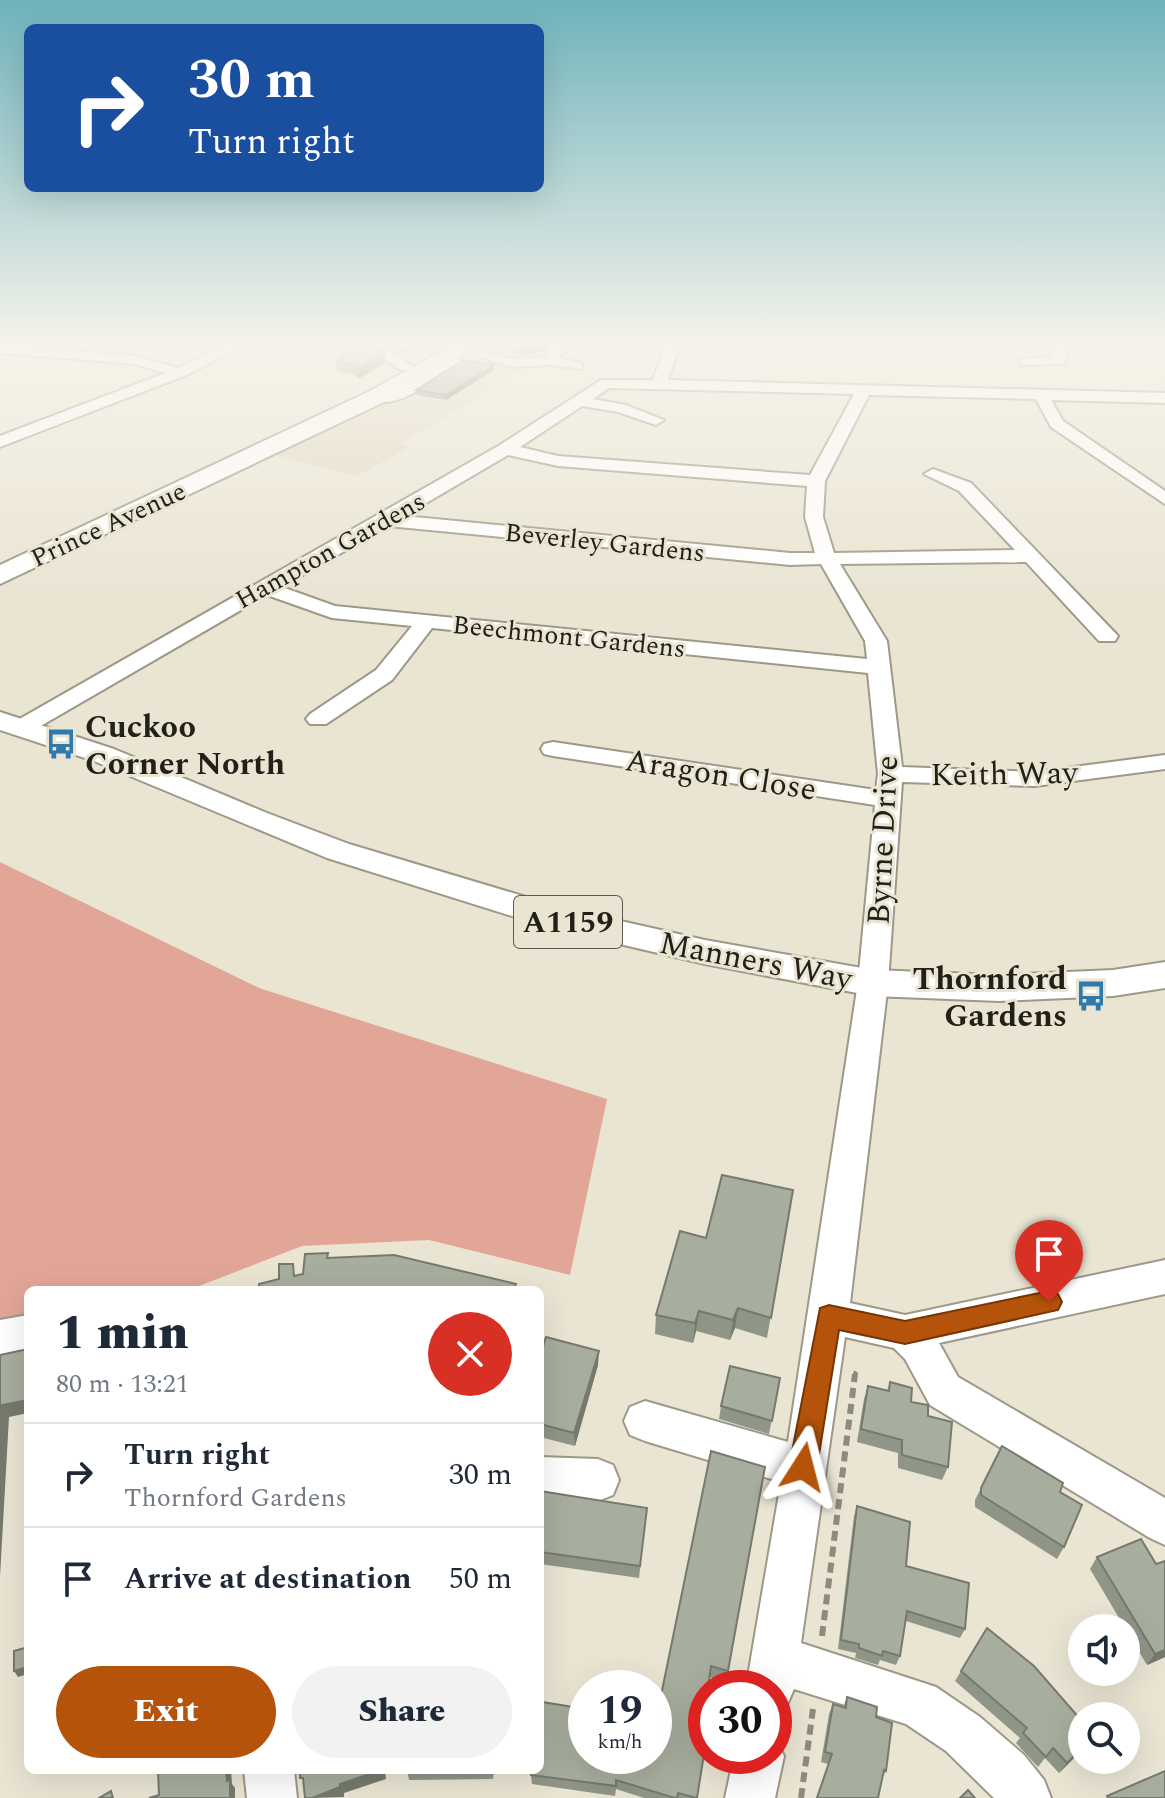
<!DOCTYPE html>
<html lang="en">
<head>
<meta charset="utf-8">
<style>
	:root { --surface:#fff; --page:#f2f2f3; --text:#1f2937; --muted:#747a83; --line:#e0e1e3; --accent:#b45309 }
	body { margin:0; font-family:Spectral,serif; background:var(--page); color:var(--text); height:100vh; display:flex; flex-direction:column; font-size:30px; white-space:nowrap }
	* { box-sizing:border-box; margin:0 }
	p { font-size:26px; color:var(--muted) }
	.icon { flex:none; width:44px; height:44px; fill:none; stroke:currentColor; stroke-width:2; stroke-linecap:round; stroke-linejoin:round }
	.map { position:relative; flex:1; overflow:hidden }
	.details { position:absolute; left:24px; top:1286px; width:520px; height:488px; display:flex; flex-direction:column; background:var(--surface); border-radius:12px; box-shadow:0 8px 32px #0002 }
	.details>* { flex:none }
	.banner { position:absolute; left:24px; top:24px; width:520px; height:168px; border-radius:12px; box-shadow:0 8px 32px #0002; background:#1a4fa0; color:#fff; overflow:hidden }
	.buttons { position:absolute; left:1068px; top:1614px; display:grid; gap:16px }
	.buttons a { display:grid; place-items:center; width:72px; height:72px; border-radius:50%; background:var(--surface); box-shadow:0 8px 32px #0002; font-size:40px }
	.speed { position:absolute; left:568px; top:1670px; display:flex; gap:16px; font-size:40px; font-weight:700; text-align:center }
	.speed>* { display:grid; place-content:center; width:104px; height:104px; border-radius:50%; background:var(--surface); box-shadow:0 8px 32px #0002; line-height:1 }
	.speed small { font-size:20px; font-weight:400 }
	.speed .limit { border:12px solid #d22; background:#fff; color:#111 }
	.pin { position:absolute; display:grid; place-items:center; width:68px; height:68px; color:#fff; margin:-82px -34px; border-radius:50% 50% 50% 0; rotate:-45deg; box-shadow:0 0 8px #0007 }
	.pin .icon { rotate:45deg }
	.me { position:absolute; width:88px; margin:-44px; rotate:9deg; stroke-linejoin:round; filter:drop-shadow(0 0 6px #0008) }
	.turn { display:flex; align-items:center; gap:28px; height:168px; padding:0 32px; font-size:36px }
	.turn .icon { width:104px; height:104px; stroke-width:2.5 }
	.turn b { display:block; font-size:56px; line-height:68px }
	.round { display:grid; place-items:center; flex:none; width:84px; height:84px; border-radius:42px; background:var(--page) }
	.overview { display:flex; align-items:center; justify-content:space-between; height:136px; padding:0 32px }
	h1 { font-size:48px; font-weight:800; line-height:60px }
	.cta { display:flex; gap:16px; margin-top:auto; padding:16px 32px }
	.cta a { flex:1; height:92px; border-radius:48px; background:var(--accent); color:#fff; font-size:32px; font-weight:800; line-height:92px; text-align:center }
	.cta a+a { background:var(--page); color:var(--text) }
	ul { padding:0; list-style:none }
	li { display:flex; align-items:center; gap:24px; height:104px; padding:0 32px; border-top:2px solid var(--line) }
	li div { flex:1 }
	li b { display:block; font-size:30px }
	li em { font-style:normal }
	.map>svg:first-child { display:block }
	.built { fill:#e0d9c1 }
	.green { fill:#e2a697 }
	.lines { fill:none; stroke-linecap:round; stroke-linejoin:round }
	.minor-casing { stroke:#9d9887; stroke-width:4 }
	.major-casing { stroke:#9d9887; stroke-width:4 }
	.highway-casing { stroke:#9d9887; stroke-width:4 }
	.path { stroke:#8e8a7d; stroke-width:6; stroke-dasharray:10 6; stroke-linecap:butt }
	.minor { fill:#fff; fill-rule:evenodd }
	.major { fill:#fff; fill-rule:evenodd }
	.highway { fill:#fff; fill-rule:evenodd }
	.wall { fill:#909687 }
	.shaded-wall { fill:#767a6e }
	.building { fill:#a8ae9d; stroke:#767a6e; stroke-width:2 }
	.route { fill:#b45309; stroke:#753606; stroke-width:2 }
	.labels { text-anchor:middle; stroke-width:6; stroke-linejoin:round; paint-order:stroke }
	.far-street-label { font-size:26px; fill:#222019; stroke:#eae5d3 }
	.shield { fill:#eae5d3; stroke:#5e5b51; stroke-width:2 }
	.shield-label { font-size:30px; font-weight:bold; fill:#222019 }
	.poi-label { font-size:32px; font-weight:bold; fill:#222019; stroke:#eae5d3; text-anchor:start }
	.street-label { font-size:32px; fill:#222019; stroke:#eae5d3 }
</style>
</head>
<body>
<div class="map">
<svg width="1165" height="1798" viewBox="0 0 1165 1798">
	<rect width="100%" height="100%" fill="#eae5d3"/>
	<polygon class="built" points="452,358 524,370 400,444 411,447 356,476 269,453"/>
	<polygon class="green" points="0,862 259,988 607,1099 570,1275 429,1240 302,1246 189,1290 28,1290 28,1316 0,1321"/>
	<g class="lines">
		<g class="minor-casing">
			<g id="minor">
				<polygon points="235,342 252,342 184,376 0,447 0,436 165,373 135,364 0,353 0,345 136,356 178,368"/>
				<polygon points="367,342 381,342 413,367 411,370 401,370 367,347"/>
				<polygon points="555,342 569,342 559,358 582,363 582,369 550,365 512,367 476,356 483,352 512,359 545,357"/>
				<path d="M667,342H681L668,380L1165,393V403L1051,400L1063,421L1165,491V504L1051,427L1036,399L869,395L825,481L823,517L834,553L1015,550L959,491L924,474L933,469L971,483L1118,636L1115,641H1099L1026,562L840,564L887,641L902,767L1035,772L1165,755V769L1035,786L902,782L888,983L850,1303L905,1315L1165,1260V1294L939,1343L958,1377L1165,1498V1545L1150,1538L930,1405L905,1359L894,1348L845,1337L801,1643L936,1687L980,1717L1024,1755L1044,1780L1051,1798H994L946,1751L906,1724L794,1689L787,1705L774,1710V1688H746L781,1482L645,1441L630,1435L624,1421L630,1407L645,1401L788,1442L858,983L875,805L553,756L544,754L541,749L544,744L553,742L876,790L878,774L868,673L432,628L392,680L326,724H310L306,719L310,714L376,670L412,626L332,618L267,595L32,731H16L12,726L16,721L500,445L601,380H653ZM609,388L854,394L810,475L558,456L520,447L582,406L618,412L656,425L664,420L626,405L593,399ZM508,455L558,466L807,486L805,517L815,553H790L404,516ZM388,526L790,565L821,564L865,641L867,659L335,606L282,587Z"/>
				<polygon points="1048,342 1062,342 1067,359 1063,364 1021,365 1021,359 1052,357"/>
				<polygon points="1121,342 1165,342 1165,347 1128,346"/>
				<path d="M448,353L459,358V364C438,377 392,416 368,397L376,392L390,393L444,361L441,357Z"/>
				<polygon points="28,1315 28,1351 0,1356 0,1320"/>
				<polygon points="540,1457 598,1459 613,1465 619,1480 613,1495 598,1501 540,1499"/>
				<polygon points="774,1737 784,1756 775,1798 725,1798 734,1756 774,1756"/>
				<polygon points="244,1770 294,1770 297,1798 247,1798"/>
			</g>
		</g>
		<g class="major-casing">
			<polygon id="major" points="0,712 114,749 267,813 349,844 563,908 705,940 873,970 999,975 1113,970 1165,962 1165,988 1113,996 999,1001 873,996 705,964 547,927 327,858 94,761 0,730"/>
		</g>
		<g class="highway-casing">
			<polygon id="highway" points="458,342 482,342 384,402 0,584 0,565 368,392"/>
		</g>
		<g class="path">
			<polyline points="822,1636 855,1374 852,1373"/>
			<polyline points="801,1798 813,1709"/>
		</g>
		<use href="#minor" class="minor"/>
		<use href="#major" class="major"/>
		<use href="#highway" class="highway"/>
	</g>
	<g class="wall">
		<polygon points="385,342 420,342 401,354"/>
		<polygon points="497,342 553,342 546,351 520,356"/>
		<polygon points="336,362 385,363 358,379 356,375 337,372"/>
		<polygon points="494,365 494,370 446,400 417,395 416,390"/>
		<polygon points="793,1190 767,1338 735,1328 730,1340 696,1331 693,1343 655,1334 656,1315 706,1238"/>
		<polygon points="540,1356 598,1365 575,1446 540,1437"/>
		<polygon points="780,1378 769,1434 719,1419 721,1406"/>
		<polygon points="890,1382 928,1416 948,1467 942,1480 898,1468 898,1453 857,1442 864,1399 868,1386 887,1391"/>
		<polygon points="1002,1446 1060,1492 1064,1547 1057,1559 975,1507 975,1500"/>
		<polygon points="711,1451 728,1671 726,1682 709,1677 703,1716 697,1798 644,1798 616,1789 615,1796 532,1784 531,1775 656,1720"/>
		<polygon points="540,1491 647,1508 639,1578 540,1564"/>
		<polygon points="857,1506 906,1566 965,1629 960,1638 906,1621 900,1656 896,1665 880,1660 878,1665 855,1658 856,1653 838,1649 854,1516"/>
		<polygon points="1097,1557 1156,1564 1165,1560 1165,1657 1147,1665 1126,1630 1126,1628 1125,1628 1090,1569"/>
		<polygon points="987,1628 1073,1759 1059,1773 1045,1758 1038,1767 1016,1743 1020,1738 955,1681"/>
		<polygon points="847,1697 876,1717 886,1771 881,1780 878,1798 816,1798 828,1764 821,1762 829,1714 833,1704 843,1707"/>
		<polygon points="407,1770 494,1770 493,1779 409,1780"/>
	</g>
	<g class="shaded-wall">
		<polygon points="410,342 420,342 401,354 400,348"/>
		<polygon points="520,342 553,342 546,351 520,356"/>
		<polygon points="384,353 385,363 358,379 357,369"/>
		<polygon points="494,365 494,370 446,400 445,395"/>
		<polygon points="738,1308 735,1328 730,1340 733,1320"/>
		<polygon points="699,1311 696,1331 693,1343 695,1323"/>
		<polygon points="599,1351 598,1365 575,1446 574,1433"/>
		<polygon points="28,1400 28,1413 9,1417 0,1577 0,1431 2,1405"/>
		<polygon points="1165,1650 1165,1657 1147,1665 1155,1654"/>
		<polygon points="28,1667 28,1674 18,1677 14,1671"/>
		<polygon points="1082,1749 1073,1759 1059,1773 1067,1763"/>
		<polygon points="226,1770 231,1770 232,1784 235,1788 235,1798 230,1798"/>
		<polygon points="381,1770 385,1770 386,1779 344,1793 344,1797 312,1798 340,1784"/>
	</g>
	<g class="building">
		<polygon points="360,342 368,342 384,353 357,369 354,365 336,362"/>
		<polygon points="392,342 410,342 400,348"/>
		<polygon points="464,360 494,365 445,395 416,390"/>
		<polygon points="722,1175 793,1190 771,1318 738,1308 733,1320 699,1311 695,1323 656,1315 680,1231 706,1238"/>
		<polygon points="328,1253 327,1258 394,1255 516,1284 514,1290 259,1290 259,1284 279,1279 279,1264 293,1264 294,1276 303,1274 305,1254"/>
		<polygon points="546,1337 599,1351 574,1433 540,1424 540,1356"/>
		<polygon points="28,1349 28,1400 2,1405 0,1431 0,1355"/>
		<polygon points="730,1366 780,1378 772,1421 721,1406"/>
		<polygon points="890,1382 912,1388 911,1402 928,1405 928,1416 952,1422 948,1467 902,1455 902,1440 861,1429 868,1386 889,1391"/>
		<polygon points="1002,1446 1063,1483 1060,1492 1082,1505 1064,1547 981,1495 981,1488"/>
		<polygon points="711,1451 765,1467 728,1671 711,1666 708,1688 706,1688 706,1698 703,1716 706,1717 706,1742 697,1798 678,1793 677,1798 675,1798 616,1780 616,1786 531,1775 531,1770 540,1770 540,1715 542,1702 586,1709 586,1756 654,1756 654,1720 656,1720"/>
		<polygon points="540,1491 647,1508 640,1566 540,1552"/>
		<polygon points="857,1506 910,1522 906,1566 969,1583 965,1629 907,1611 900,1656 883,1651 882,1656 859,1648 859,1644 841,1640"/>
		<polygon points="1141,1539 1156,1564 1165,1561 1165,1650 1155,1654 1097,1557"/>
		<polygon points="987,1628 1034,1666 1082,1721 1082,1748 1067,1763 1053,1748 1046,1757 1023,1733 1027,1728 961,1671"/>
		<polygon points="28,1647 28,1667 14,1671 14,1651"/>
		<polygon points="847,1697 877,1707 876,1717 892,1723 886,1771 884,1770 878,1798 817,1798 832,1754 825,1752 833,1704 846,1708"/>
		<polygon points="158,1770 226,1770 227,1781 230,1779 230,1798 149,1798 159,1795"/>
		<polygon points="300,1770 381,1770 340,1784 340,1787 312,1798 305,1798 303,1778 300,1778"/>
		<polygon points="1165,1771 1165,1798 1108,1798 1107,1796"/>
		<polygon points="968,1790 975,1798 960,1798"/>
		<polygon points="111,1791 113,1798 99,1798"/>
	</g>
	<linearGradient id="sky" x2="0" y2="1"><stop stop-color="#6fb3bc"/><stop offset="0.58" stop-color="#f6f3eb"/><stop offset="1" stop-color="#f6f3eb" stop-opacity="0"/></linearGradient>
	<rect width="1165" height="593" fill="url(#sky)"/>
	<polygon class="route" points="1049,1291 1058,1294 1062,1302 1058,1310 905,1344 839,1330 817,1467 813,1477 803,1481 793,1477 789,1467 820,1308 829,1305 905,1321"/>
	<defs>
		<g id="bus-bare" transform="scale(2.4)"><path d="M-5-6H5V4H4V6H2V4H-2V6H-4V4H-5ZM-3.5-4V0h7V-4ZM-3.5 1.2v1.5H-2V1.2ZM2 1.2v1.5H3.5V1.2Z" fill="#3079ad" stroke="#eae5d3" stroke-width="2.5" paint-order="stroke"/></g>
	</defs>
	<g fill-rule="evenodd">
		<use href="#bus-bare" x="61" y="744"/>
		<use href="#bus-bare" x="1091" y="996"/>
	</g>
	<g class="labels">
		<g class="far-street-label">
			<text transform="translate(108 524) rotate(-25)" y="9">Prince Avenue</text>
			<text transform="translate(605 542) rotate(6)" y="9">Beverley Gardens</text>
			<text transform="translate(330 550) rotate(-29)" y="9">Hampton Gardens</text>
			<text transform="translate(569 636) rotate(6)" y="9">Beechmont Gardens</text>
		</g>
		<rect class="shield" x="514" y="896" width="108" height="52" rx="6"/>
		<g class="shield-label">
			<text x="568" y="932">A1159</text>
		</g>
		<g class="poi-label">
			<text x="85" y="737">Cuckoo<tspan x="85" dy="37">Corner North</tspan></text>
			<text x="1067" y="989" text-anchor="end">Thornford<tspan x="1067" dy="37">Gardens</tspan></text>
		</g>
		<g class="street-label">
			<text transform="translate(1004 773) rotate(-1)" y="11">Keith Way</text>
			<text transform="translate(721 774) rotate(9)" y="11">Aragon Close</text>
			<text transform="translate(882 840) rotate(-87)" y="11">Byrne Drive</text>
			<text transform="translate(756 960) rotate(11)" y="11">Manners Way</text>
		</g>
	</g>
</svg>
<div class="buttons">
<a><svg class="icon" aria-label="sound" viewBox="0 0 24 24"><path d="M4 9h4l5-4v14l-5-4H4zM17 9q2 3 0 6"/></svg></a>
<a><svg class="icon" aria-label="search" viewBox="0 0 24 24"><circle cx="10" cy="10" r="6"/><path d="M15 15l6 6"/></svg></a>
</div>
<div class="speed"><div>19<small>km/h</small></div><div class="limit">30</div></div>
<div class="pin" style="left:1049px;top:1302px;background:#d93025"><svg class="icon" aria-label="arrive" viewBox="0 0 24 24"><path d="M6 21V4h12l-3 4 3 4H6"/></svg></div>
<svg class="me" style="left:803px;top:1467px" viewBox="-20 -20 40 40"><path d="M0-17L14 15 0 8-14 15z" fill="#b45309" stroke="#fff" stroke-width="4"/></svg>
<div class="banner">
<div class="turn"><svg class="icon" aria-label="right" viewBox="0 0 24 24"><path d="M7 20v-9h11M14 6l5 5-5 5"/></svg><div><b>30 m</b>Turn right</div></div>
</div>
<section class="details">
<div class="overview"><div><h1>1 min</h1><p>80 m · 13:21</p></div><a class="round" style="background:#d93025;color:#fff"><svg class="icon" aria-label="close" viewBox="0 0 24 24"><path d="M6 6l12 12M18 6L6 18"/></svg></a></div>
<ul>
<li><svg class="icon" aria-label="right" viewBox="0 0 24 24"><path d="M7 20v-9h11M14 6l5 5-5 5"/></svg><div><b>Turn right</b><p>Thornford Gardens</p></div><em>30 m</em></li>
<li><svg class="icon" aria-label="arrive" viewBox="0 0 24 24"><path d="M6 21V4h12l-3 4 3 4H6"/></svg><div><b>Arrive at destination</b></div><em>50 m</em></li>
</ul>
<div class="cta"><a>Exit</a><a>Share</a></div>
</section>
</div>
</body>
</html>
